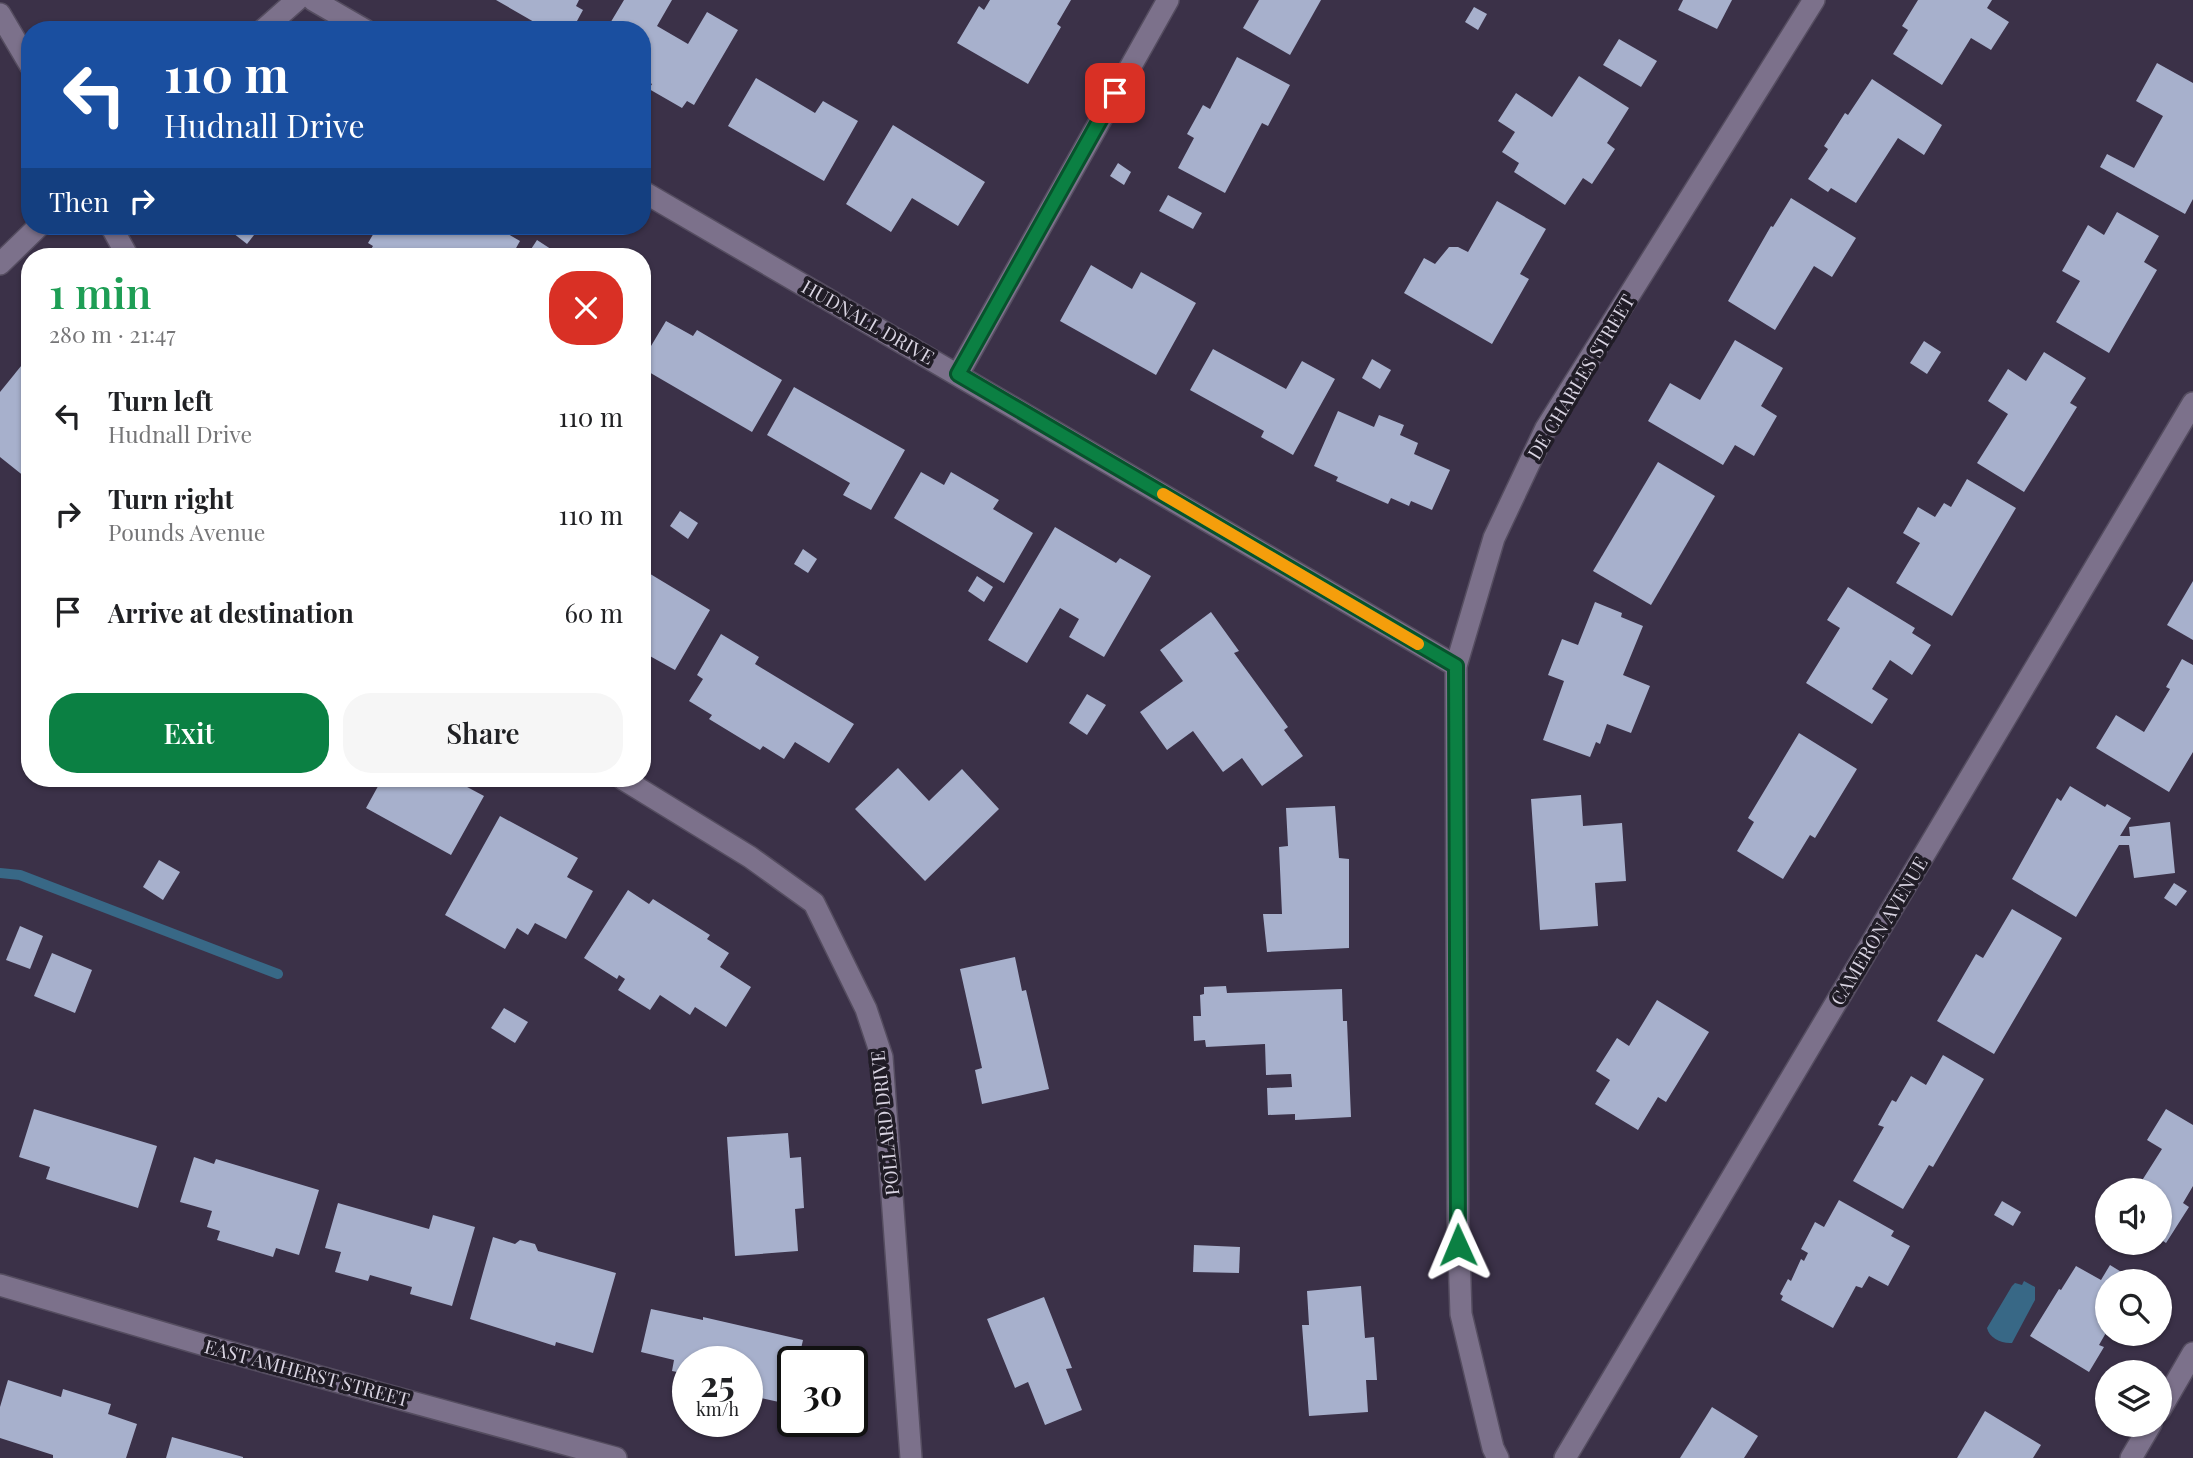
<!DOCTYPE html>
<html lang="en">
<head>
<meta charset="utf-8">
<style>
	:root { --surface:#fff; --page:#f6f6f6; --text:#202124; --muted:#757577; --accent:#0b8043 }
	body { margin:0; font-family:"Playfair Display",serif; background:var(--page); color:var(--text); height:100vh; display:flex; flex-direction:column; font-size:26px; white-space:nowrap }
	* { box-sizing:border-box; margin:0 }
	p { font-size:23px; color:var(--muted) }
	.icon { flex:none; width:38px; height:38px; fill:none; stroke:currentColor; stroke-width:2; stroke-linecap:round; stroke-linejoin:round }
	.map { position:relative; flex:1; overflow:hidden }
	.side { position:absolute; left:21px; top:248px; width:630px; height:539px; display:flex; flex-direction:column; background:var(--surface); border-radius:28px; box-shadow:0 2px 5px #0004 }
	.side>* { flex:none }
	.guide { position:absolute; left:21px; top:21px; width:630px; height:214px; border-radius:28px; box-shadow:0 2px 5px #0004; background:#1a4fa0; color:#fff; overflow:hidden }
	.controls { position:absolute; left:2095px; top:1178px; display:grid; gap:14px }
	.controls a { display:grid; place-items:center; width:77px; height:77px; border-radius:50%; background:var(--surface); box-shadow:0 2px 5px #0004; font-size:35px }
	.speed { position:absolute; left:672px; top:1346px; display:flex; gap:14px; font-size:35px; font-weight:700; text-align:center }
	.speed>* { display:grid; place-content:center; width:91px; height:91px; border-radius:50%; background:var(--surface); box-shadow:0 2px 5px #0004; line-height:1 }
	.speed small { font-size:18px; font-weight:400 }
	.speed .limit { border:4px solid #111; border-radius:10px; background:#fff; color:#111 }
	.pin { position:absolute; display:grid; place-items:center; width:60px; height:60px; color:#fff; margin:-30px; border-radius:14px; box-shadow:0 4px 10px #0006 }
	.me { position:absolute; width:77px; margin:-38px; rotate:359deg; stroke-linejoin:round; filter:drop-shadow(0 0 5px #0008) }
	.turn { display:flex; align-items:center; gap:24px; height:147px; padding:0 28px; font-size:32px }
	.turn .icon { width:91px; height:91px; stroke-width:2.5 }
	.turn b { display:block; font-size:49px; line-height:60px }
	.then { display:flex; align-items:center; height:66px; padding:0 28px; background:#0003; gap:14px; font-size:26px }
	.round { display:grid; place-items:center; flex:none; width:74px; height:74px; border-radius:28px; background:var(--page) }
	.summary { display:flex; align-items:center; justify-content:space-between; height:119px; padding:0 28px }
	h1 { font-size:42px; font-weight:600; line-height:52px; color:#1e9e55 }
	.primary-button { display:flex; gap:14px; margin-top:auto; padding:14px 28px }
	.primary-button a { flex:1; height:80px; border-radius:28px; background:var(--accent); color:#fff; font-size:28px; font-weight:600; line-height:80px; text-align:center }
	.primary-button a+a { background:var(--page); color:var(--text) }
	ul { padding:0; list-style:none }
	li { display:flex; align-items:center; gap:21px; height:98px; padding:0 28px }
	li div { flex:1 }
	li b { display:block; font-size:26px }
	li em { font-style:normal }
	.map>svg:first-child { display:block }
	.water { fill:#386886 }
	.lines { fill:none; stroke-linecap:round; stroke-linejoin:round }
	.stream { stroke:#386886; stroke-width:10 }
	.building { fill:#a7b0cc }
	.street-casing { stroke:#554d60; stroke-width:24 }
	.secondary-casing { stroke:#554d60; stroke-width:24 }
	.street { stroke:#7c718b; stroke-width:21 }
	.secondary { stroke:#7c718b; stroke-width:21 }
	.route-casing { stroke:#07532c; stroke-width:18 }
	.route { stroke:#0b8043; stroke-width:12 }
	.slow { stroke:#f59e0b; stroke-width:12 }
	.labels { text-anchor:middle; stroke-width:7; stroke-linejoin:round; paint-order:stroke }
	.street-label { font-size:19px; fill:#d9d4e2; stroke:#201c26 }
</style>
</head>
<body>
<div class="map">
<svg width="2193" height="1458" viewBox="0 0 2193 1458">
	<rect width="100%" height="100%" fill="#3b3148"/>
	<path class="water" d="M2024,1281L2035,1287V1300L2012,1343C2002,1344 1989,1338 1987,1328L2012,1286L2015,1283L2022,1285Z"/>
	<g class="lines">
		<polyline class="stream" points="0,873 20,875 278,974"/>
	</g>
	<g class="building">
		<polygon points="496,0 579,0 576,6 583,10 572,30 548,30"/>
		<polygon points="624,0 672,0 657,26 688,44 707,12 738,30 694,105 687,101 682,108 649,89 652,84 642,78 642,30 606,30"/>
		<polygon points="990,0 1071,0 1057,24 1061,27 1028,84 957,43 979,6 984,10"/>
		<polygon points="1259,0 1321,0 1290,55 1243,28"/>
		<polygon points="1683,0 1732,0 1717,29 1678,10"/>
		<polygon points="1918,0 1992,0 1987,8 2009,22 1991,50 1971,38 1942,85 1893,54 1908,30 1902,26"/>
		<polygon points="1474,7 1487,14 1478,30 1465,22"/>
		<polygon points="1619,39 1657,61 1641,87 1603,65"/>
		<polygon points="1237,57 1290,85 1268,126 1262,123 1225,193 1178,168 1194,138 1187,134 1203,105 1210,109"/>
		<polygon points="2157,63 2193,83 2193,199 2185,214 2100,167 2107,154 2134,168 2163,116 2136,101"/>
		<polygon points="1579,76 1629,108 1607,143 1615,149 1592,184 1583,178 1565,205 1514,172 1519,163 1502,152 1515,132 1498,121 1516,93 1552,117"/>
		<polygon points="756,78 815,113 823,101 858,121 824,181 728,126"/>
		<polygon points="1872,79 1942,125 1924,155 1898,138 1856,203 1831,188 1828,192 1808,179 1828,149 1824,146 1845,113 1848,115"/>
		<polygon points="893,125 985,182 958,226 912,198 891,232 846,204"/>
		<polygon points="1118,163 1131,172 1124,185 1110,176"/>
		<polygon points="1168,195 1202,213 1193,229 1159,211"/>
		<polygon points="1791,198 1856,238 1832,277 1814,266 1775,330 1728,301 1771,226 1773,227"/>
		<polygon points="1497,201 1546,229 1520,274 1529,279 1492,344 1404,293 1424,258 1435,264 1449,247 1458,247 1468,252"/>
		<polygon points="2117,212 2159,236 2144,262 2157,270 2109,353 2056,322 2080,281 2062,271 2088,225 2104,235"/>
		<polygon points="224,226 261,226 247,244"/>
		<polygon points="378,226 494,226 520,241 511,257 423,257 416,254 414,257 370,257 367,256 373,246 368,243"/>
		<polygon points="537,240 560,255 562,252 570,257 526,257"/>
		<polygon points="1091,265 1132,289 1141,272 1196,303 1156,375 1060,321"/>
		<polygon points="666,321 693,336 697,330 782,380 752,432 642,368 642,361"/>
		<polygon points="1735,340 1783,368 1761,406 1777,416 1754,456 1735,445 1723,465 1648,421 1670,383 1700,400"/>
		<polygon points="1924,341 1941,352 1927,374 1910,363"/>
		<polygon points="1213,349 1286,389 1302,361 1335,379 1293,455 1261,437 1264,431 1190,390"/>
		<polygon points="2044,352 2086,378 2070,403 2077,407 2024,492 1977,463 2008,414 1988,401 2008,369 2026,381"/>
		<polygon points="30,355 30,481 0,457 0,392"/>
		<polygon points="1372,359 1391,370 1380,389 1362,378"/>
		<polygon points="794,387 905,450 871,510 843,495 850,483 767,435"/>
		<polygon points="1338,411 1374,427 1379,415 1404,425 1400,435 1418,443 1414,454 1450,470 1432,510 1411,501 1409,506 1391,498 1388,504 1336,481 1338,477 1314,466"/>
		<polygon points="1658,462 1715,496 1651,605 1593,571"/>
		<polygon points="921,472 944,485 951,472 999,500 993,509 1033,533 1004,583 894,518"/>
		<polygon points="1967,479 2016,508 1952,616 1896,583 1920,543 1903,533 1918,507 1935,517 1944,503 1951,507"/>
		<polygon points="680,511 698,523 688,539 670,526"/>
		<polygon points="1055,527 1116,563 1120,558 1151,576 1104,657 1069,637 1079,619 1060,608 1027,663 988,640"/>
		<polygon points="803,549 817,559 808,573 794,564"/>
		<polygon points="642,569 710,610 675,670 648,655 642,665"/>
		<polygon points="977,576 993,587 984,602 968,591"/>
		<polygon points="2193,581 2193,640 2167,625"/>
		<polygon points="1848,587 1915,628 1912,633 1931,645 1912,675 1890,660 1872,689 1888,699 1872,724 1806,683 1840,628 1827,620"/>
		<polygon points="1595,602 1622,613 1621,617 1643,626 1623,675 1650,686 1631,733 1607,724 1600,744 1596,742 1590,757 1543,740 1564,681 1548,675 1562,639 1578,645"/>
		<polygon points="1211,612 1239,651 1234,653 1288,727 1284,730 1303,756 1262,786 1242,758 1223,772 1193,731 1167,750 1140,712 1183,681 1160,650"/>
		<polygon points="721,634 759,657 755,664 854,724 829,763 795,742 784,759 763,746 760,750 709,719 712,715 689,701 703,679 697,675"/>
		<polygon points="2182,659 2193,665 2193,752 2169,792 2096,748 2116,715 2144,732 2170,689 2166,687"/>
		<polygon points="1087,694 1106,705 1087,735 1069,723"/>
		<polygon points="1799,733 1857,769 1815,838 1810,835 1783,879 1737,851 1754,822 1748,818"/>
		<polygon points="898,768 929,801 962,769 999,809 925,881 855,809"/>
		<polygon points="382,779 438,779 451,786 454,780 484,796 451,855 366,808"/>
		<polygon points="2070,786 2105,807 2107,804 2131,818 2120,836 2130,836 2129,827 2170,822 2175,873 2134,878 2129,845 2119,845 2076,917 2012,879 2057,798 2061,801"/>
		<polygon points="1581,795 1583,826 1622,823 1626,881 1595,883 1598,926 1540,930 1531,799"/>
		<polygon points="1335,806 1339,858 1349,859 1349,948 1267,952 1263,914 1282,914 1279,847 1288,846 1286,808"/>
		<polygon points="500,816 578,858 567,877 593,891 566,939 535,923 528,935 517,928 505,949 445,915"/>
		<polygon points="159,860 180,872 163,900 143,887"/>
		<polygon points="2174,883 2187,891 2176,906 2164,898"/>
		<polygon points="628,890 649,904 653,899 710,935 707,939 729,953 720,967 751,987 726,1027 695,1007 690,1015 660,995 650,1010 618,990 625,979 619,975 617,979 584,958"/>
		<polygon points="2012,909 2062,938 1994,1054 1937,1021 1976,954 1983,958"/>
		<polygon points="20,926 43,936 30,969 6,960"/>
		<polygon points="52,953 92,970 75,1013 34,996"/>
		<polygon points="1015,957 1022,991 1026,990 1049,1089 982,1104 975,1070 982,1068 960,969"/>
		<polygon points="1226,986 1227,993 1342,989 1343,1021 1347,1021 1351,1117 1295,1120 1295,1114 1268,1115 1267,1088 1292,1087 1291,1074 1266,1075 1265,1044 1206,1047 1205,1040 1194,1041 1193,1016 1201,1016 1200,995 1204,994 1204,987"/>
		<polygon points="1657,1000 1709,1032 1666,1102 1658,1097 1638,1130 1595,1104 1610,1080 1596,1071 1617,1038 1629,1046"/>
		<polygon points="504,1008 528,1022 515,1043 491,1028"/>
		<polygon points="1943,1055 1984,1079 1933,1167 1929,1165 1903,1209 1853,1181 1884,1127 1878,1125 1892,1100 1896,1102 1911,1076 1926,1085"/>
		<polygon points="34,1109 157,1146 138,1208 46,1179 50,1167 19,1157"/>
		<polygon points="2166,1109 2193,1125 2193,1186 2183,1203 2189,1207 2166,1243 2160,1239 2160,1190 2136,1190 2162,1149 2147,1140"/>
		<polygon points="788,1133 790,1158 801,1157 804,1208 795,1209 798,1251 735,1256 727,1137"/>
		<polygon points="194,1157 214,1164 216,1159 319,1190 299,1255 276,1248 273,1257 217,1240 220,1231 207,1227 212,1211 180,1202"/>
		<polygon points="1839,1200 1894,1231 1891,1236 1910,1246 1888,1286 1869,1276 1862,1288 1856,1286 1833,1328 1781,1300 1783,1296 1780,1294 1788,1279 1791,1281 1801,1259 1804,1261 1808,1253 1801,1249 1815,1222 1824,1227"/>
		<polygon points="2002,1201 2021,1212 2013,1226 1994,1215"/>
		<polygon points="338,1203 429,1229 433,1215 475,1227 452,1306 410,1294 412,1287 370,1275 368,1281 335,1272 341,1252 325,1248"/>
		<polygon points="493,1237 515,1244 520,1240 535,1244 538,1251 616,1273 593,1353 556,1342 555,1346 470,1319"/>
		<polygon points="1194,1245 1240,1247 1239,1273 1193,1272"/>
		<polygon points="2110,1265 2136,1281 2107,1281 2107,1331 2099,1345 2104,1347 2089,1372 2030,1336 2059,1289 2061,1290 2076,1266 2101,1280"/>
		<polygon points="1361,1286 1365,1338 1374,1337 1377,1380 1366,1380 1368,1412 1309,1416 1302,1325 1309,1325 1307,1291"/>
		<polygon points="1044,1297 1072,1368 1066,1369 1082,1410 1045,1425 1028,1382 1015,1388 987,1319"/>
		<polygon points="651,1309 703,1320 703,1317 803,1340 798,1362 793,1362 790,1396 780,1393 779,1402 747,1395 747,1362 688,1362 688,1374 672,1371 674,1360 641,1352"/>
		<polygon points="8,1380 61,1397 63,1389 111,1404 108,1414 137,1424 126,1458 53,1458 53,1455 0,1438 0,1407"/>
		<polygon points="1712,1407 1758,1436 1744,1458 1680,1458"/>
		<polygon points="1985,1411 2041,1445 2033,1458 1957,1458"/>
		<polygon points="172,1437 243,1457 243,1458 166,1458"/>
	</g>
	<g class="lines">
		<g class="street-casing">
			<g id="street">
				<polyline points="313,0 365,30"/>
				<polyline points="0,14 30,65"/>
				<polyline points="263,30 297,0"/>
				<polyline points="642,191 1456,666"/>
				<polyline points="111,226 128,257"/>
				<polyline points="0,264 39,226"/>
				<polyline points="958,374 1168,0"/>
				<polyline points="623,779 750,857 814,903 866,1009 882,1057 911,1458"/>
				<polyline points="2160,1410 2193,1353"/>
				<polyline points="1498,1458 1493,1448 1461,1314 1458,1222 1456,666 1494,538 1546,428 1814,0"/>
				<polyline points="1565,1458 2193,403"/>
				<polyline points="2131,1458 2151,1424"/>
			</g>
		</g>
		<g class="secondary-casing">
			<polyline id="secondary" points="0,1285 218,1349 616,1458"/>
		</g>
		<use href="#street" class="street"/>
		<use href="#secondary" class="secondary"/>
	</g>
	<g class="lines">
		<g class="route-casing">
			<polyline id="route" points="1115,93 958,374 1456,666 1458,1245"/>
		</g>
		<use href="#route" class="route"/>
		<polyline class="slow" points="1163,494 1418,644"/>
	</g>
	<g class="labels">
		<g class="street-label">
			<text transform="translate(868 322) rotate(30)" y="7">HUDNALL DRIVE</text>
			<text transform="translate(1581 377) rotate(-59)" y="7">DE CHARLES STREET</text>
			<text transform="translate(1879 931) rotate(-59)" y="7">CAMERON AVENUE</text>
			<text transform="translate(885 1123) rotate(-96)" y="7">POLLARD DRIVE</text>
			<text transform="translate(307 1373) rotate(15)" y="7">EAST AMHERST STREET</text>
		</g>
	</g>
</svg>
<div class="controls">
<a><svg class="icon" aria-label="sound" viewBox="0 0 24 24"><path d="M4 9h4l5-4v14l-5-4H4zM17 9q2 3 0 6"/></svg></a>
<a><svg class="icon" aria-label="search" viewBox="0 0 24 24"><circle cx="10" cy="10" r="6"/><path d="M15 15l6 6"/></svg></a>
<a><svg class="icon" aria-label="layers" viewBox="0 0 24 24"><path d="M12 4l9 5-9 5-9-5zM3 14l9 5 9-5"/></svg></a>
</div>
<div class="speed"><div>25<small>km/h</small></div><div class="limit">30</div></div>
<div class="pin" style="left:1115px;top:93px;background:#d93025"><svg class="icon" aria-label="arrive" viewBox="0 0 24 24"><path d="M6 21V4h12l-3 4 3 4H6"/></svg></div>
<svg class="me" style="left:1458px;top:1245px" viewBox="-20 -20 40 40"><path d="M0-17L14 15 0 8-14 15z" fill="#0b8043" stroke="#fff" stroke-width="4"/></svg>
<div class="guide">
<div class="turn"><svg class="icon" aria-label="left" viewBox="0 0 24 24"><path d="M17 20v-9H6M10 6l-5 5 5 5"/></svg><div><b>110 m</b>Hudnall Drive</div></div>
<div class="then">Then<svg class="icon" aria-label="right" viewBox="0 0 24 24"><path d="M7 20v-9h11M14 6l5 5-5 5"/></svg></div>
</div>
<section class="side">
<div class="summary"><div><h1>1 min</h1><p>280 m · 21:47</p></div><a class="round" style="background:#d93025;color:#fff"><svg class="icon" aria-label="close" viewBox="0 0 24 24"><path d="M6 6l12 12M18 6L6 18"/></svg></a></div>
<ul>
<li><svg class="icon" aria-label="left" viewBox="0 0 24 24"><path d="M17 20v-9H6M10 6l-5 5 5 5"/></svg><div><b>Turn left</b><p>Hudnall Drive</p></div><em>110 m</em></li>
<li><svg class="icon" aria-label="right" viewBox="0 0 24 24"><path d="M7 20v-9h11M14 6l5 5-5 5"/></svg><div><b>Turn right</b><p>Pounds Avenue</p></div><em>110 m</em></li>
<li><svg class="icon" aria-label="arrive" viewBox="0 0 24 24"><path d="M6 21V4h12l-3 4 3 4H6"/></svg><div><b>Arrive at destination</b></div><em>60 m</em></li>
</ul>
<div class="primary-button"><a>Exit</a><a>Share</a></div>
</section>
</div>
</body>
</html>
